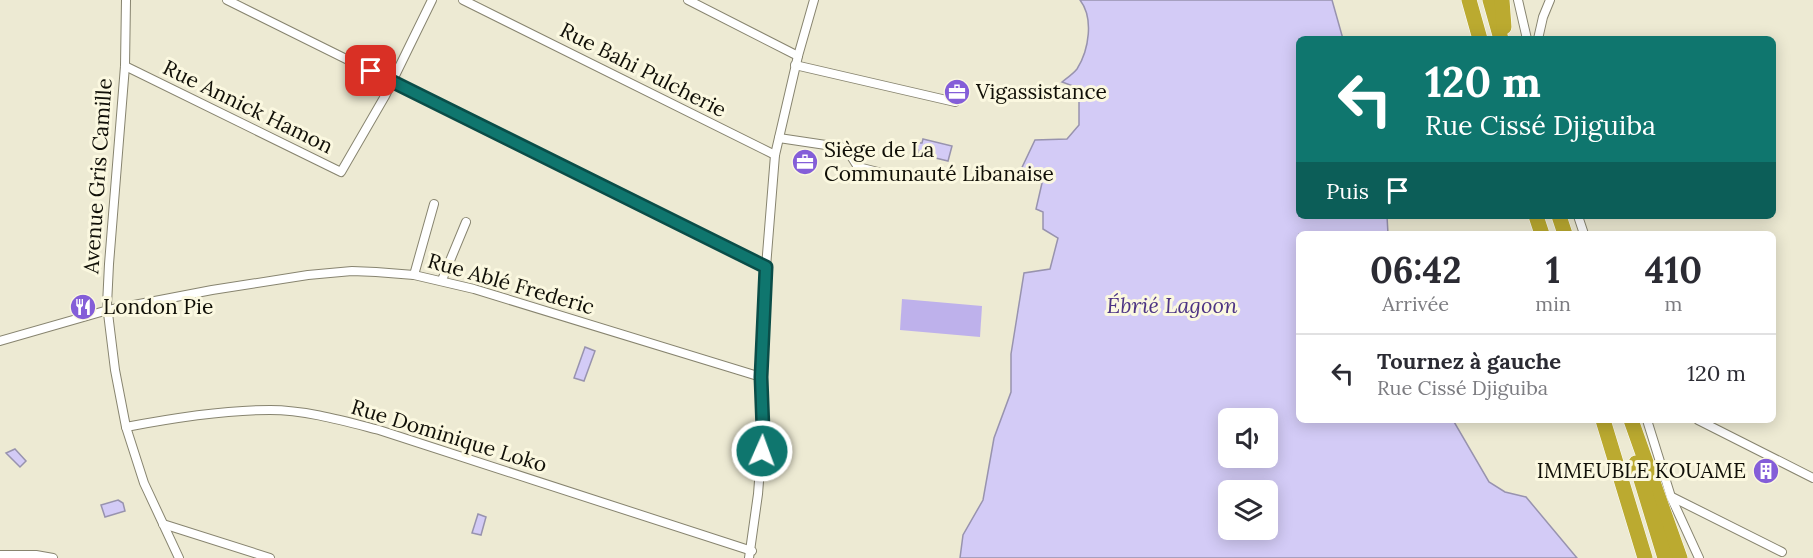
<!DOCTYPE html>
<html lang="fr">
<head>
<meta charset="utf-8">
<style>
	:root { --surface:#fff; --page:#f2f2f3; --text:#2b2b33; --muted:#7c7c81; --line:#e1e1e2 }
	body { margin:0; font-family:Lora,serif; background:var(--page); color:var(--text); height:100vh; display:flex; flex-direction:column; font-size:22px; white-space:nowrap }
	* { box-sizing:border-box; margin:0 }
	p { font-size:20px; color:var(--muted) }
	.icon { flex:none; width:33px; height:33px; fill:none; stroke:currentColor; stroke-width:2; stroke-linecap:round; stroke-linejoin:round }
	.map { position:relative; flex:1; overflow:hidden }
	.drawer { position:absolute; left:1296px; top:231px; width:480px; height:192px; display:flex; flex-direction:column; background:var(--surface); border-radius:9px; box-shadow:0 3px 15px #0003 }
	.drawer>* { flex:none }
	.hud { position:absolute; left:1296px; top:36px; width:480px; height:183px; border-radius:9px; box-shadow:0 3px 15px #0003; background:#0f766e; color:#fff; overflow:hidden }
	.controls { position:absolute; left:1218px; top:408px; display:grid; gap:12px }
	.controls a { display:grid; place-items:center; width:60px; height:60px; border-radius:9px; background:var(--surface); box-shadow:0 3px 15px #0003; font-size:30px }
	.pin { position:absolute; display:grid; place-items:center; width:51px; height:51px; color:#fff; margin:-26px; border-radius:12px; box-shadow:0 3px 9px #0006 }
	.me { position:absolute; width:66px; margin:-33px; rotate:2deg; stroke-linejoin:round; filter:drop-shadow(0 0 4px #0008) }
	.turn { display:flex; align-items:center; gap:21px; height:126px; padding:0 30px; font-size:27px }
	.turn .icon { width:78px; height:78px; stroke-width:2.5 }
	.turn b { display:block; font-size:42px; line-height:51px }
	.then { display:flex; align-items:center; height:57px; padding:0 30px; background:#0003; gap:12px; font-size:22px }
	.eta { display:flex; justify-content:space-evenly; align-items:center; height:102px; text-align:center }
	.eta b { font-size:36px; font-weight:800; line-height:42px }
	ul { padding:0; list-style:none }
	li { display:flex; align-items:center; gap:18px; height:78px; padding:0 30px; border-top:2px solid var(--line) }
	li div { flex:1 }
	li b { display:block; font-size:22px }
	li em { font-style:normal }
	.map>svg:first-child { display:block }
	.green { fill:#beb1eb }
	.water { fill:#d3cbf6; stroke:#9893ae; stroke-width:1.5; fill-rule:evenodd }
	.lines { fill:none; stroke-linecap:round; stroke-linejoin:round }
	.street-casing { stroke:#87846f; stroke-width:10 }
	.highway-casing { stroke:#fff; stroke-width:16 }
	.street { stroke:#fff; stroke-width:8 }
	.highway { stroke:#bbaa30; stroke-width:15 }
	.route-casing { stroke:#0a4d48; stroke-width:15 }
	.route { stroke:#0f766e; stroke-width:10 }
	.labels { text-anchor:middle; stroke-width:6; stroke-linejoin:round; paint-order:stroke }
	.street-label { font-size:21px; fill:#100f07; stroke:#fbf8e0 }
	.poi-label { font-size:21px; fill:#100f07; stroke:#fbf8e0; text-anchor:start }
	.water-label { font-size:22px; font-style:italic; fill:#4d3484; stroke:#fbf8e0 }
</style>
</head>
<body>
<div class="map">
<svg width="1813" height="558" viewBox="0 0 1813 558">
	<rect width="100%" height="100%" fill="#edead3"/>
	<polygon class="green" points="902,299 982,306 980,337 900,330"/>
	<g class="water">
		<path d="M1080,0H1332L1343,39H1299V216H1387L1388,234H1299V420H1453L1489,482L1505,492L1526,497L1577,558H960L963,535L983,500L994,438L1011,392V354L1024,273L1050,269L1058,238L1043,229V212L1036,209L1042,183L1017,178L1035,140L1067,139L1079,125V92L1076,87L1062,82C1067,78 1073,74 1077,69C1089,50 1094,18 1080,0ZM1268,418V458H1228V418ZM1268,490V530H1228V490Z"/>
		<polygon points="923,139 952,146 948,161 919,154 919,151 916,147 918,143 922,143"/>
		<polygon points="585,347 595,351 584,381 574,378"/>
		<polygon points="15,449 26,461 20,467 6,453"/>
		<polygon points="118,500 123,503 125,511 105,517 101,505"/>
		<polygon points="478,514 486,517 481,535 472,533"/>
	</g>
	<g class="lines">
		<g class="street-casing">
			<g id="street">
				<polyline points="126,0 125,66 109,264 107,305 115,370 126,427 144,483 179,558"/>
				<polyline points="227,0 766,267"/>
				<polyline points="463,0 775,155"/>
				<polyline points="688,0 798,56"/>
				<polyline points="1518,0 1527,39"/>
				<polyline points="1538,39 1543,17 1550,0"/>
				<polyline points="795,65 955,102"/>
				<polyline points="125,66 341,172 385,96 432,0"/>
				<polyline points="779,138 846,148 858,167 894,176"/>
				<polyline points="1578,216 1584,234"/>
				<polyline points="414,275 434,204"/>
				<polyline points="442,280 466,222"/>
				<polyline points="0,341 108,310 212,290 308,275 352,271 376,272 414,275 474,289 761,377"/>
				<polyline points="1647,420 1671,497 1699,558"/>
				<polyline points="1698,420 1813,478"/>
				<path d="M126,427C173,418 222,410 270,410C306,410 344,421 379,430L752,551"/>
				<polyline points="1672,497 1782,552"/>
				<polyline points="163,524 270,558"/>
				<polyline points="0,555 36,555 53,558"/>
				<polyline points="749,558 758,494 763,430 761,377 766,267 775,155 798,56 814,0"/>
			</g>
		</g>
		<g class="highway-casing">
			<g id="highway">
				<polyline points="1469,0 1480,39"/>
				<polyline points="1490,0 1501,39"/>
				<polyline points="1502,0 1504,27"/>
				<polyline points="1536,216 1542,234"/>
				<polyline points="1559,216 1565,234"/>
				<polyline points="1603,420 1645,558"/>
				<polyline points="1631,420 1680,558"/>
				<polyline points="1636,463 1665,558"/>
			</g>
		</g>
		<use href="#street" class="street"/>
		<use href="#highway" class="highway"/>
	</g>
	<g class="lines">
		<g class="route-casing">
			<polyline id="route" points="371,71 766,267 761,377 763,430 762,451"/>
		</g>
		<use href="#route" class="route"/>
	</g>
	<defs>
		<g id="office-disc" transform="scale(1.35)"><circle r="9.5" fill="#845ed8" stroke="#fbf8e0"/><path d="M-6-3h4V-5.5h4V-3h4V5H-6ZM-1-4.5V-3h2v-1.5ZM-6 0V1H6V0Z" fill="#fff"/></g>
		<g id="restaurant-disc" transform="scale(1.35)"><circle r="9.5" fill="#845ed8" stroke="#fbf8e0"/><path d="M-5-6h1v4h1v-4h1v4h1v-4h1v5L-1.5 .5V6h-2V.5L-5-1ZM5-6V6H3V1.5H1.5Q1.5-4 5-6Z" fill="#fff"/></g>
		<g id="building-disc" transform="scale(1.35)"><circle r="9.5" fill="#845ed8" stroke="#fbf8e0"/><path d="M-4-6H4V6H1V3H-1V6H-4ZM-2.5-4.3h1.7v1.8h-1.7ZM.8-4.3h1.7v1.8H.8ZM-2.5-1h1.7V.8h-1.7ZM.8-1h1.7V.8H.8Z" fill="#fff"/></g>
	</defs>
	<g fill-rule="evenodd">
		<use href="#office-disc" x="957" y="92"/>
		<use href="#office-disc" x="805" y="162"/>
		<use href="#restaurant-disc" x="83" y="307"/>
		<use href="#building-disc" x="1766" y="471"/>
	</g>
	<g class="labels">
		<g class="street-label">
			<text transform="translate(643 70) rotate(27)" y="7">Rue Bahi Pulcherie</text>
			<text transform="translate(248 107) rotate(26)" y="7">Rue Annick Hamon</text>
			<text transform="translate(98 176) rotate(-86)" y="7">Avenue Gris Camille</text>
			<text transform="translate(511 284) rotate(16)" y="7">Rue Ablé Frederic</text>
			<text transform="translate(449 436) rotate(17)" y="7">Rue Dominique Loko</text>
		</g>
		<g class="poi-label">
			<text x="976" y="99">Vigassistance</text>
			<text x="824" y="157">Siège de La<tspan x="824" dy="24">Communauté Libanaise</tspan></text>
			<text x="103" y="314">London Pie</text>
			<text x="1746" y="478" text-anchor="end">IMMEUBLE KOUAME</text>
		</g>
		<g class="water-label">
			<text x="1172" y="313">Ébrié Lagoon</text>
		</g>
	</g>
</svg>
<div class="controls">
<a><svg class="icon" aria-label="sound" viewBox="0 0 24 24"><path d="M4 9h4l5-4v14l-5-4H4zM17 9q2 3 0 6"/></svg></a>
<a><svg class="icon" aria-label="layers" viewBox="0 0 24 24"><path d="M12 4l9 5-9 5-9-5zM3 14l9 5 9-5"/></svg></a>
</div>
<div class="pin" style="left:371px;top:71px;background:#d93025"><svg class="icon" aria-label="arrive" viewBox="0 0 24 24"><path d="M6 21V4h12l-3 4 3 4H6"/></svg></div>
<svg class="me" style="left:762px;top:451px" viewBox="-20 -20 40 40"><circle r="17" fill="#0f766e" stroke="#fff" stroke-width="3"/><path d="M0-11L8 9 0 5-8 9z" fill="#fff"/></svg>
<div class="hud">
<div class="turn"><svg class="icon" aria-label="left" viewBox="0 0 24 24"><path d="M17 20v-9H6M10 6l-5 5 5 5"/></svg><div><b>120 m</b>Rue Cissé Djiguiba</div></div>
<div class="then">Puis<svg class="icon" aria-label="arrive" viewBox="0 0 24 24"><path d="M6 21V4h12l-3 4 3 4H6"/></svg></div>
</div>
<section class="drawer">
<div class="eta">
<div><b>06:42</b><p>Arrivée</p></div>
<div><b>1</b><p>min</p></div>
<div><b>410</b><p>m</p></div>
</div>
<ul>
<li><svg class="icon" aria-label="left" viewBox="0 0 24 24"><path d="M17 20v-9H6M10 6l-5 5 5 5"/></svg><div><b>Tournez à gauche</b><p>Rue Cissé Djiguiba</p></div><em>120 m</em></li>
</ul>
</section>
</div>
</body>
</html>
